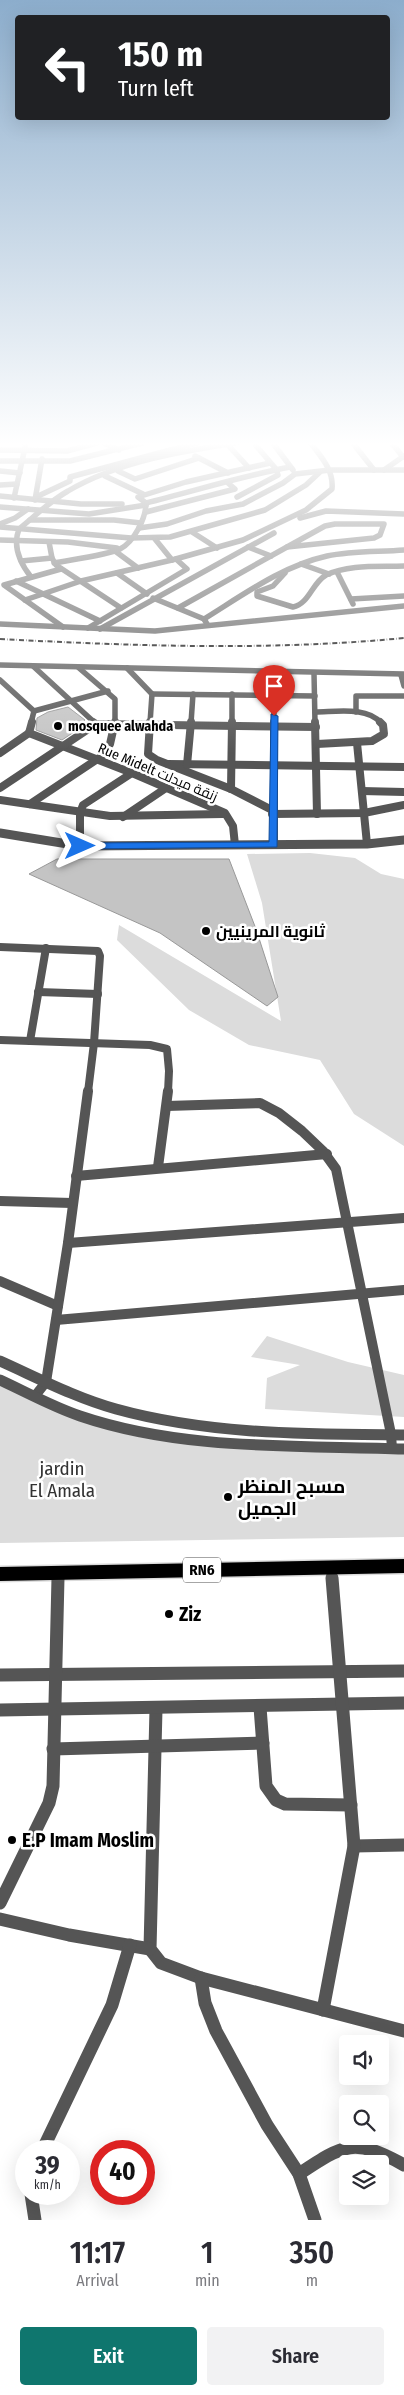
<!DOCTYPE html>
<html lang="en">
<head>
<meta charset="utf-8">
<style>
	:root { --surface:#fff; --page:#f2f2f3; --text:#2b2b33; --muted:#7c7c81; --accent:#0f766e }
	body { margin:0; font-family:"Fira Sans Condensed",Cairo,sans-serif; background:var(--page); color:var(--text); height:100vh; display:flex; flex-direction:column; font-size:19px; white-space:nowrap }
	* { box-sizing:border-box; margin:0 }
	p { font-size:16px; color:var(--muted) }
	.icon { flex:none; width:28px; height:28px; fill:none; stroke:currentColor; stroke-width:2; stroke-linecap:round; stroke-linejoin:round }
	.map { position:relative; height:2220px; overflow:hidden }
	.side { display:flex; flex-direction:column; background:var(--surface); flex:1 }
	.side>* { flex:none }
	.guide { position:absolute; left:15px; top:15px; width:375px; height:105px; border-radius:5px; box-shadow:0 5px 20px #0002; background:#202124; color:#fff; overflow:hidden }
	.tools { position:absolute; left:339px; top:2035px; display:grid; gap:10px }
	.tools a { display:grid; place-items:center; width:50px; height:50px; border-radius:5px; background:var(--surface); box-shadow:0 5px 20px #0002; font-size:25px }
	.speed { position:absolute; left:15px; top:2140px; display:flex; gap:10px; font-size:25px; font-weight:700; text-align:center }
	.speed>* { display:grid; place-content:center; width:65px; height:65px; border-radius:50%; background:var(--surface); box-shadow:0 5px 20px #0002; line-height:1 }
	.speed small { font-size:12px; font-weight:400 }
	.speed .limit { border:8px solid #d22; background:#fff; color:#111 }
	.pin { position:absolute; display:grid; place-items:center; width:42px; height:42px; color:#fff; margin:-51px -21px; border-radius:50% 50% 50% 0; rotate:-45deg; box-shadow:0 0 5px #0007 }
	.pin .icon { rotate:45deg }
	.me { position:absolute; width:55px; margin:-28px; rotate:90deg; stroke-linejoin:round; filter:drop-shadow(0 0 4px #0008) }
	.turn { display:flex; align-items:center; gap:18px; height:105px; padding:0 20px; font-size:22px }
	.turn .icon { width:65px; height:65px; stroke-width:2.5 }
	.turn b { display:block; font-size:35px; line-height:42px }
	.eta { display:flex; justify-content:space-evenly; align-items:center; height:85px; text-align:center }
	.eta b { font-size:30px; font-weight:600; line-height:35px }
	.action { display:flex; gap:10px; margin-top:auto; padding:10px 20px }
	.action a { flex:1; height:58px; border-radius:5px; background:var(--accent); color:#fff; font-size:20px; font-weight:600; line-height:58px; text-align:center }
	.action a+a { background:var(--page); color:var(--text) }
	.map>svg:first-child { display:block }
	.green { fill:#dcdcdc }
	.building { fill:#c4c4c4; stroke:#999 }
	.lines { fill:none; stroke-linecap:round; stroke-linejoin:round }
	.primary-casing { stroke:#dbdbdb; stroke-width:3 }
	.minor-far3 { stroke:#555; stroke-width:5.5 }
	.minor-far2 { stroke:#555; stroke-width:8 }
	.minor-far1 { stroke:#555; stroke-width:10 }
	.minor { stroke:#555; stroke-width:13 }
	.tertiary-far1 { stroke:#555; stroke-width:9 }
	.tertiary { stroke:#555; stroke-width:11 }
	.primary { fill:#000; fill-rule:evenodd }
	.rail { stroke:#000; stroke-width:2; stroke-dasharray:5 2 0.5 2; stroke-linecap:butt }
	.route { fill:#1a73e8; stroke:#114b97 }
	.poi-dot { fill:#000; stroke:#fff; stroke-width:2 }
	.labels { text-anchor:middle; stroke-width:5; stroke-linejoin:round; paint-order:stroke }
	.far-poi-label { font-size:14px; font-weight:bold; fill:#000; stroke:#fff; text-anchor:start }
	.far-street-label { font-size:14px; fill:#000; stroke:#fff }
	.shield { fill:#fff; stroke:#4c4c4c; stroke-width:1 }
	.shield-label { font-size:15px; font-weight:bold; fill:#000 }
	.poi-label { font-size:16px; font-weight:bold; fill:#000; stroke:#fff; text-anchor:start }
	.near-park-label { font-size:19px; fill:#333; stroke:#fff }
	.near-poi-label { font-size:19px; font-weight:bold; fill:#000; stroke:#fff; text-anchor:start }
</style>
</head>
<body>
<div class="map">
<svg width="404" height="2220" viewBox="0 0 404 2220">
	<rect width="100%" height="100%" fill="#fff"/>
	<g class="green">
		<polygon points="310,853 355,858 381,874 404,879 404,1146 354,1114 320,1060 249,1045 189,1010 117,940 119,925 281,1021 262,903 247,854"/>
		<polygon points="267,1336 348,1362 404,1375 404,1417 265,1409 267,1378 300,1365 251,1357"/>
		<polygon points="0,1385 156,1437 404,1450 404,1537 0,1543"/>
	</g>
	<g class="building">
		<polygon points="68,707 85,720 74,732 62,740 36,730 37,718 48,712"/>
		<polygon points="57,859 229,859 256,929 278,997 267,1006 160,933 29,874"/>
	</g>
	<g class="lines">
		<g class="primary-casing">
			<polygon id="primary" points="404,1559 404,1573 0,1581 0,1567"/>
		</g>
		<g class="minor-far3">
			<polyline points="102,442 119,450"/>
			<polyline points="272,442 293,470"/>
			<polyline points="352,442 374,470"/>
			<polyline points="391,442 403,457"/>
			<polyline points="227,444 249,468"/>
			<polyline points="0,450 67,451 100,442"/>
			<polyline points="195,456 228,473"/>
			<polyline points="0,461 70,461 146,442"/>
			<polyline points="384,470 404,456"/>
			<polyline points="0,471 20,473"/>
			<polyline points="118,471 135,479 199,458"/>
			<polyline points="105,476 143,494"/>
			<polyline points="0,485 17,484"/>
			<polyline points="0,496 81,504 122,504"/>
			<polyline points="36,497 70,481 70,477 200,442"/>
			<polyline points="237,497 278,475 276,469 253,442"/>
			<polyline points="14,498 26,443 21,442"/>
			<polyline points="35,500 42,459"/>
			<path d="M146,503C194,491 242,476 290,467"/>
			<polyline points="146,503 138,497 186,482 270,463"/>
			<polyline points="0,507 89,514 146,505"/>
			<polyline points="146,512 235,489 228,483"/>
			<polyline points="300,518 326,511 404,514"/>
			<polyline points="30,520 114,520 141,523"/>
			<polyline points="0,524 15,518 28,509"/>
			<polygon points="335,524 384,524 380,535 374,538 287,547 325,526"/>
			<polyline points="0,527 131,538 170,537 265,510 306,485 320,472"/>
			<polyline points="139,528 167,524 206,511 243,504 283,483 295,474 330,470 404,470"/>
			<polyline points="192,532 217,548"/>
			<polyline points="155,539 172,560"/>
			<polyline points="0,540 68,542 117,548"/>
			<polyline points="49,542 52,558 56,565 121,608"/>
			<polyline points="248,547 271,556"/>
			<polyline points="115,551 138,568"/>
			<polyline points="21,561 52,558"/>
			<path d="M54,563C69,560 108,555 120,549C134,542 146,518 146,503"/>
			<polyline points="301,564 329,574"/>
			<polyline points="61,569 4,585 63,627"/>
			<polyline points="337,572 353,604"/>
			<polyline points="117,573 147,594"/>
			<path d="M285,573L273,586L257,592V596L293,607C309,604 312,583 326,575C349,564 379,567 404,566"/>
			<path d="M31,577C20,563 12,547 19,529C35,516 50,501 68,491C119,461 183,451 241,442"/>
			<polyline points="16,581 100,621"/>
			<polyline points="153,598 204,619 207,624"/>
			<polyline points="351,599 404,596"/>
			<path d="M25,600L81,581L172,560L243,540L306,510L332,489C334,470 321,457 310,442"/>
			<polyline points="178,608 287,547"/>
			<path d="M204,619C243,595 282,566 327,556C352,551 378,552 404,550"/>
			<polyline points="0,624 155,631 404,606"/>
			<polyline points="88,628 187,569 176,559"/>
			<polyline points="100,629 274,533"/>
			<polyline points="0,665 404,674"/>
			<polyline points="33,666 95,723"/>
			<polyline points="79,668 115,699 115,723"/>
			<polyline points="127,668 152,694 150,723"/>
			<polyline points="314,673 315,723"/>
			<polyline points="401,675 404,686"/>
			<polyline points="0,680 34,711"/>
			<polyline points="152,694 315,696"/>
			<polyline points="274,695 274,723"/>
			<polyline points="34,711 108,691"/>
			<path d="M315,712C335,712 367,706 381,723"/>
			<polyline points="356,712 356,696 404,696"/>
			<polyline points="31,723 34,711"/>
			<polyline points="191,723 193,694"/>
			<polyline points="232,723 232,694"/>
		</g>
		<g class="minor-far2">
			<polyline points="93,722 96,724"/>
			<polyline points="150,722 148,754 157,760 231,789 272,810"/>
			<polyline points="274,722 274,845"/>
			<polyline points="315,722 317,814"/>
			<polyline points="29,733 132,773 225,813 233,826 235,845"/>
			<polyline points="29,733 32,722"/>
			<polyline points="357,743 367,844"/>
			<polyline points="317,744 372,741 384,734 383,725 380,722"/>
			<polyline points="0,753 29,733"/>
			<polyline points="168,764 404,767"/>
			<polyline points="187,765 191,722"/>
			<polyline points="0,788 96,724 316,727"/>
			<polyline points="231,789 232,722"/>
			<polyline points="362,791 404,792"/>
			<polyline points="0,800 110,816 223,814"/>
			<polyline points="30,804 105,754 110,744 115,722"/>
			<polyline points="272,814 364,813 404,805"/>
			<polyline points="123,817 166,788"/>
			<polyline points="80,846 80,813 83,805 132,773"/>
			<polyline points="0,947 98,951 100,956 94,1043 88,1092"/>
			<polyline points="38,992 98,994"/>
			<polyline points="0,1040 150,1045 167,1049 169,1071 168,1092"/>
			<polyline points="30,1041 46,948"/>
		</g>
		<g class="minor-far1">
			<polyline points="167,1106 260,1103 279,1113 302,1131 323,1151 336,1169 391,1434 392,1449"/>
			<polyline points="158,1167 168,1091"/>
			<polyline points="76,1176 327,1154"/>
			<polyline points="0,1201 72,1203"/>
			<polyline points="68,1243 404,1218"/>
			<polyline points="0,1281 58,1306"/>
			<polyline points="56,1320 404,1290"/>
			<polyline points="35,1396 46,1382 68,1243 88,1091"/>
			<polyline points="331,1567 332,1579"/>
			<polyline points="58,1579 58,1573"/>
		</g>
		<g class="minor">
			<polyline points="0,1675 404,1671"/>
			<polyline points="260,1707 266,1786 276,1800 285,1804 351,1805"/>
			<polyline points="156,1709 150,1949 161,1963 201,1978 404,2031"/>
			<polyline points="0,1710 404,1703"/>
			<polyline points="53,1749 263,1743"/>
			<polyline points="354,1846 404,1845"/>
			<polyline points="0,1903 49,1803 53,1786 58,1578"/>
			<polyline points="0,1919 69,1935 150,1949"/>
			<polyline points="201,1978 205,2003 216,2031 267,2125 299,2174 315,2220"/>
			<polyline points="323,2010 354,1846 332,1578"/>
			<polyline points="42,2151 112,2005 130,1945"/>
			<path d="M299,2174C344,2144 354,2137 404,2165"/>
			<polyline points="31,2194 35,2220"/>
		</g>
		<polyline class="tertiary-far1" points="0,833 80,846 367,844 404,840"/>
		<g class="tertiary">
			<path d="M0,1361C38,1378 76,1398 116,1409C210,1435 308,1434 404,1435"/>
			<path d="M0,1380C26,1392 53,1407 80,1416C183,1451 297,1445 404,1449"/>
		</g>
		<use href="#primary" class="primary"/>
		<path class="rail" d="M0,639C135,646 269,651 404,638"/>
	</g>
	<linearGradient id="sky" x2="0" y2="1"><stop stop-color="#8cadcc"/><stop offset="0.59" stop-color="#fff"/><stop offset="1" stop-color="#fff" stop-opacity="0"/></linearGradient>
	<rect width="404" height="753" fill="url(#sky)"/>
	<polygon class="route" points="271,714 278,716 277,847 80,849 75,846 80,843 269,842"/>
	<g class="poi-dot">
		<circle cx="58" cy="726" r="5"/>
		<circle cx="206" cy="931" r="5"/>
		<circle cx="228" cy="1497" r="5"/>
		<circle cx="169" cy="1614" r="5"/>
		<circle cx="12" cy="1840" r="5"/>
	</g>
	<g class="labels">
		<g class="far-poi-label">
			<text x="68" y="731">mosquee alwahda</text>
		</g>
		<g class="far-street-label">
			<text transform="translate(158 772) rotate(23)" y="5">Rue Midelt زنقة ميدلت</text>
		</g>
		<rect class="shield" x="183" y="1557.5" width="38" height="25" rx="4"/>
		<g class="shield-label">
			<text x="202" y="1575">RN6</text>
		</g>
		<g class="poi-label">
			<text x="216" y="937">ثانوية المرينيين</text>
		</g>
		<g class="near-park-label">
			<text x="62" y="1475">jardin<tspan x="62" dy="22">El Amala</tspan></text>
		</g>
		<g class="near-poi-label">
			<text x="238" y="1493">مسبح المنظر<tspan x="238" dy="22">الجميل</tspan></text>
			<text x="179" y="1621">Ziz</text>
			<text x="22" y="1847">E.P Imam Moslim</text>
		</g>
	</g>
</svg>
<div class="tools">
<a><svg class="icon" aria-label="sound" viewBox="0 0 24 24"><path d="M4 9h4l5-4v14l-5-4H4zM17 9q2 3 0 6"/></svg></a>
<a><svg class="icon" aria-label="search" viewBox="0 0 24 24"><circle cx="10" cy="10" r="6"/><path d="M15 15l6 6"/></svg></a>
<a><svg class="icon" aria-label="layers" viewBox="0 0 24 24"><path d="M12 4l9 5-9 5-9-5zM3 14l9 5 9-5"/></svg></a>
</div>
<div class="speed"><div>39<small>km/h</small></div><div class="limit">40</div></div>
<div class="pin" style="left:274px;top:716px;background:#d93025"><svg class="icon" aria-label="arrive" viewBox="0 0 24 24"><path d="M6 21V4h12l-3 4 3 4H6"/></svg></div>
<svg class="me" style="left:80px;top:846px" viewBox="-20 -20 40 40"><path d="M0-17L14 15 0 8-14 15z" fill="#1a73e8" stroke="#fff" stroke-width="4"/></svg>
<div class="guide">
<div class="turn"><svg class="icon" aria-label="left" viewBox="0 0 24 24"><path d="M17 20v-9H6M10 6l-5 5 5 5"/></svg><div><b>150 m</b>Turn left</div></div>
</div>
</div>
<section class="side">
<div class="eta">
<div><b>11:17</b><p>Arrival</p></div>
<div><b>1</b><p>min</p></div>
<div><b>350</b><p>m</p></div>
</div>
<div class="action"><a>Exit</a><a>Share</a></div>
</section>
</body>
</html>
